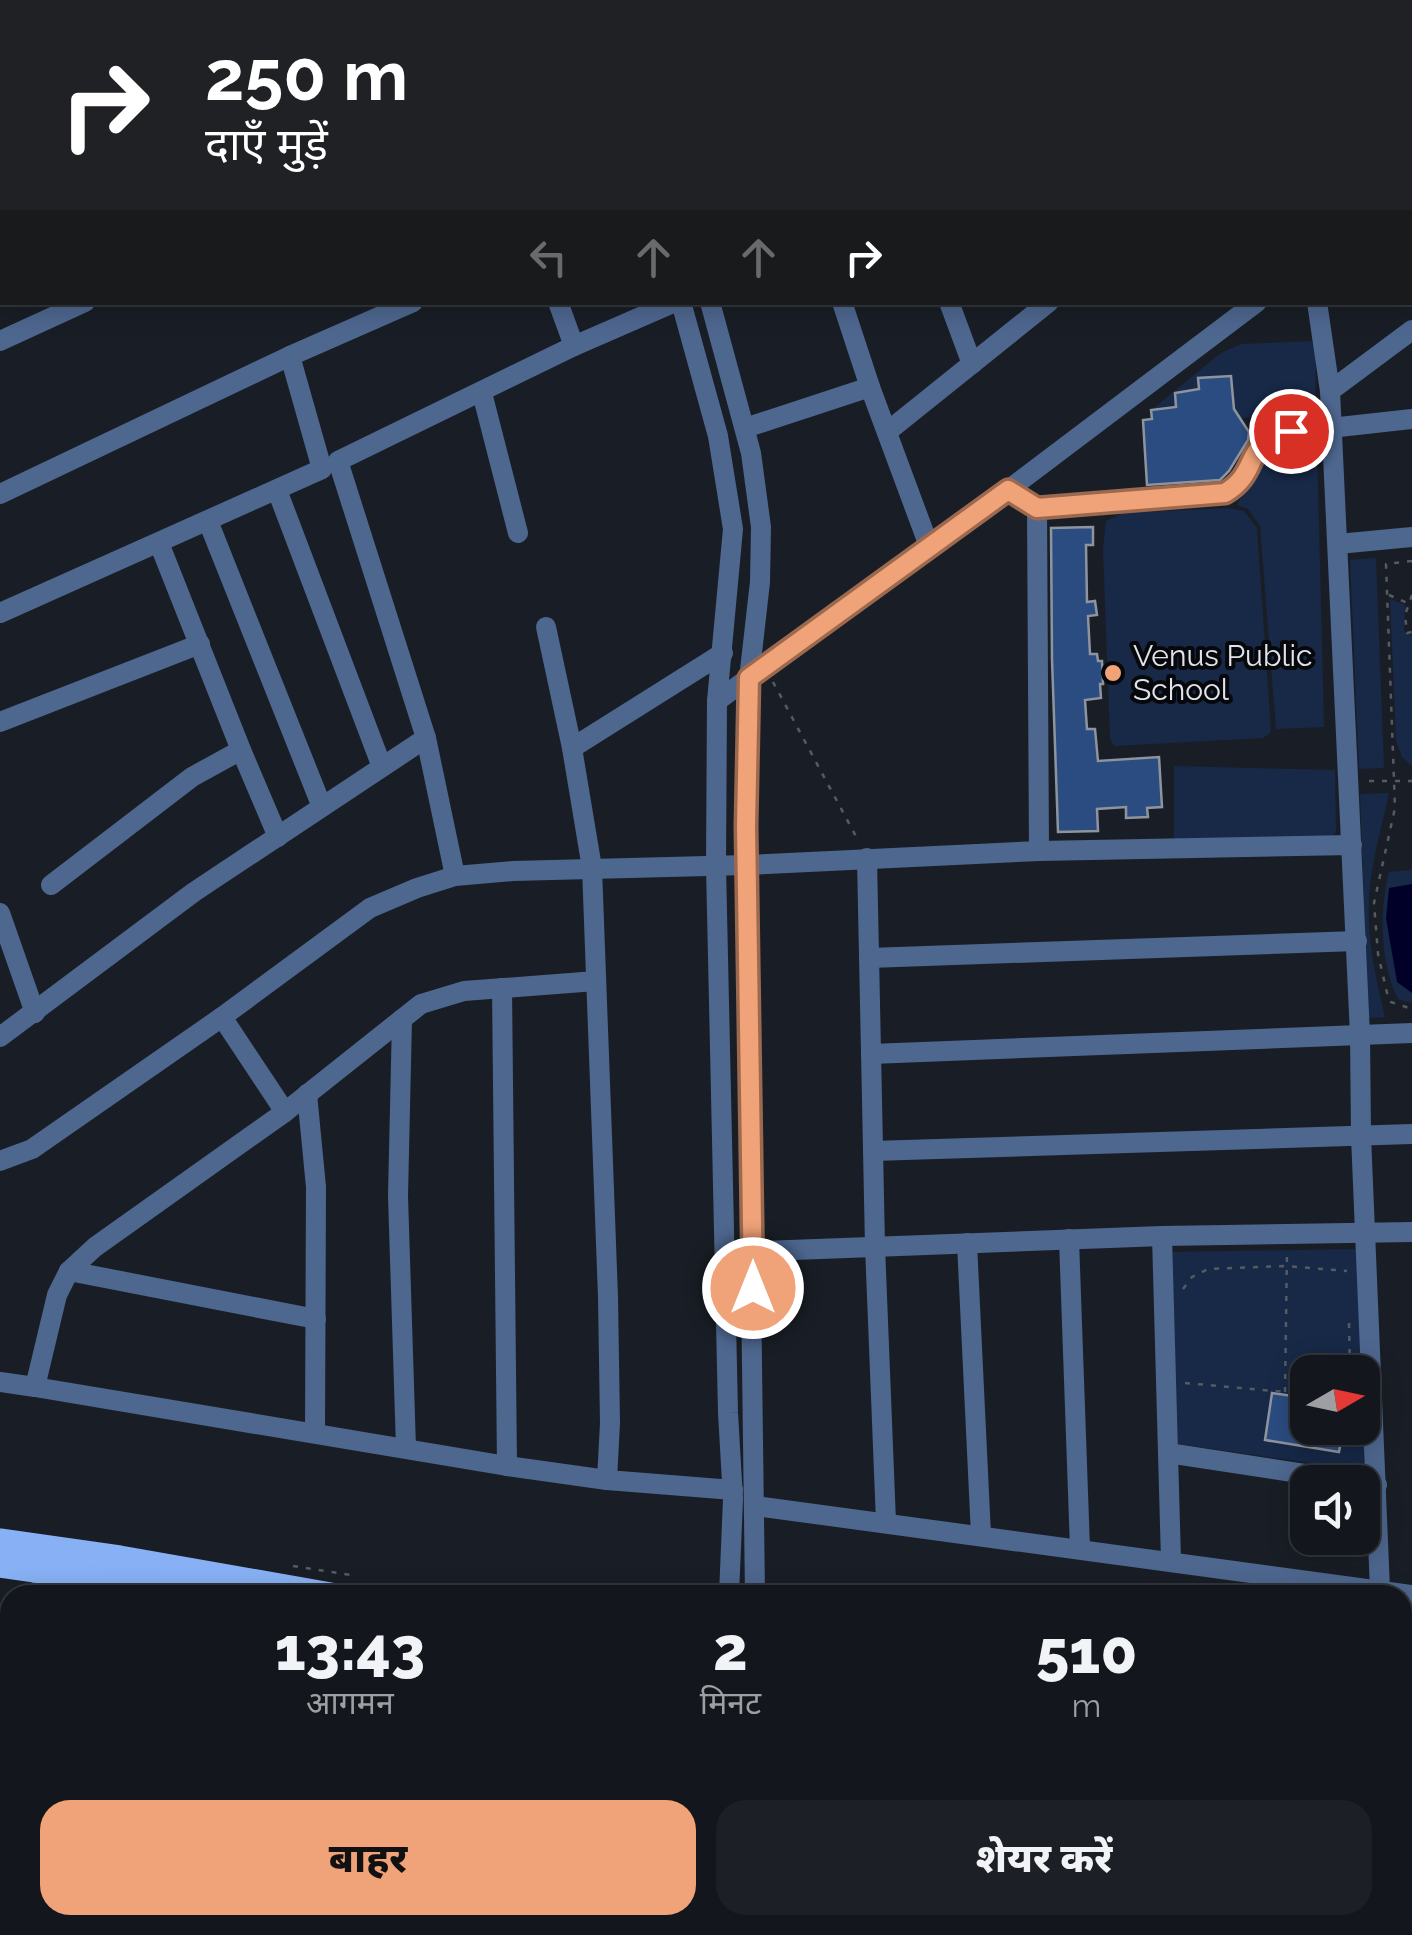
<!DOCTYPE html>
<html lang="hi">
<head>
<meta charset="utf-8">
<style>
	:root { --surface:#13161c; --page:#1c1f25; --text:#f1f3f6; --muted:#9d9fa3; --line:#32353b; --accent:#f0a278 }
	body { margin:0; font-family:Raleway,"Noto Sans Devanagari",sans-serif; background:var(--page); color:var(--text); height:100vh; display:flex; flex-direction:column; font-size:38px; white-space:nowrap }
	* { box-sizing:border-box; margin:0 }
	p { font-size:32px; color:var(--muted) }
	.icon { flex:none; width:55px; height:55px; fill:none; stroke:currentColor; stroke-width:2; stroke-linecap:round; stroke-linejoin:round }
	.map { position:relative; flex:1; overflow:hidden }
	.side { position:absolute; left:0px; top:1585px; width:1412px; height:350px; display:flex; flex-direction:column; background:var(--surface); border-radius:30px 30px 0 0; box-shadow:0 5px 25px #0003,0 0 0 2px var(--line) }
	.side>* { flex:none }
	.hud { position:absolute; left:0px; top:0px; width:1412px; height:305px; box-shadow:0 5px 25px #0003,0 0 0 2px var(--line); background:#202124; color:#fff; overflow:hidden }
	.needle { width:65px; rotate:81deg }
	.buttons { position:absolute; left:1290px; top:1355px; display:grid; gap:20px }
	.buttons a { display:grid; place-items:center; width:90px; height:90px; border-radius:20px; background:var(--surface); box-shadow:0 5px 25px #0003,0 0 0 2px var(--line); font-size:50px }
	.pin { position:absolute; display:grid; place-items:center; width:85px; height:85px; color:#fff; margin:-42px; border:5px solid #fff; border-radius:50%; box-shadow:0 2px 10px #0007 }
	.me { position:absolute; width:110px; margin:-55px; rotate:0deg; stroke-linejoin:round; filter:drop-shadow(0 0 8px #0008) }
	.turn { display:flex; align-items:center; gap:35px; height:210px; padding:0 40px; font-size:45px }
	.turn .icon { width:130px; height:130px; stroke-width:2.5 }
	.turn b { display:block; font-size:70px; line-height:85px }
	.lanes { display:flex; align-items:center; height:95px; padding:0 40px; background:#0003; justify-content:center; gap:50px; direction:ltr }
	.lanes .off { opacity:.35 }
	.eta { display:flex; justify-content:space-evenly; align-items:center; height:170px; text-align:center }
	.eta b { font-size:60px; font-weight:800; line-height:70px }
	.cta { display:flex; gap:20px; margin-top:auto; padding:20px 40px }
	.cta a { flex:1; height:115px; border-radius:30px; background:var(--accent); color:#111; font-size:40px; font-weight:800; line-height:115px; text-align:center }
	.cta a+a { background:var(--page); color:var(--text) }
	.map>svg:first-child { display:block }
	.green { fill:#172947 }
	.water { fill:#000029 }
	.building { fill:#2b4c81; stroke:#8e949e; stroke-width:2.5 }
	.lines { fill:none; stroke-linecap:round; stroke-linejoin:round }
	.path { stroke:#565b62; stroke-width:2.5; stroke-dasharray:5 8; stroke-linecap:butt }
	.minor { stroke:#4e678f; stroke-width:20 }
	.major { stroke:#87b1f4; stroke-width:25 }
	.route-casing { stroke:#9c694e; stroke-width:25 }
	.route { stroke:#f0a278; stroke-width:18 }
	.poi-dot { fill:#f0a278; stroke:#06080b; stroke-width:4 }
	.labels { text-anchor:middle; stroke-width:8; stroke-linejoin:round; paint-order:stroke }
	.poi-label { font-size:30px; fill:#e0e3e9; stroke:#06080b; text-anchor:start }
</style>
</head>
<body>
<div class="map">
<svg width="1412" height="1935" viewBox="0 0 1412 1935">
	<rect width="100%" height="100%" fill="#191e26"/>
	<g class="green">
		<polygon points="1316,341 1315,413 1241,418 1236,422 1230,376 1199,378 1199,389 1175,393 1176,407 1151,410 1221,353 1241,344"/>
		<polygon points="1317,447 1324,727 1276,729 1260,526 1248,509 1237,505 1267,450"/>
		<polygon points="1227,508 1244,511 1257,528 1271,732 1263,738 1114,746 1110,738 1103,550 1106,521 1123,513"/>
		<polygon points="1376,558 1384,768 1359,769 1350,560"/>
		<polygon points="1390,599 1405,605 1404,631 1412,636 1412,766 1402,757 1396,741"/>
		<polygon points="1174,766 1335,770 1336,832 1330,839 1174,839"/>
		<path d="M1389,793C1383,821 1375,849 1371,878C1364,925 1374,971 1385,1017L1368,1018L1360,794Z"/>
		<path d="M1412,867V1003L1398,999C1380,963 1379,910 1389,872L1411,870Z"/>
		<polygon points="1358,1249 1362,1372 1308,1372 1308,1428 1362,1428 1363,1376 1366,1471 1177,1444 1170,1252"/>
	</g>
	<polygon class="water" points="1412,884 1412,993 1397,982 1386,918 1389,888"/>
	<g class="building">
		<polygon points="1231,376 1234,409 1249,432 1248,440 1229,471 1220,480 1147,485 1143,420 1152,419 1151,410 1176,407 1175,393 1199,389 1198,378"/>
		<polygon points="1093,527 1093,545 1086,545 1087,602 1095,601 1097,615 1088,616 1090,654 1097,654 1098,661 1102,661 1103,684 1100,684 1101,698 1085,700 1087,729 1095,729 1098,761 1159,757 1162,807 1147,808 1148,817 1126,818 1126,807 1097,809 1098,831 1058,832 1052,659 1051,528"/>
		<polygon points="1272,1393 1300,1397 1295,1430 1342,1436 1339,1452 1265,1440"/>
	</g>
	<g class="lines">
		<g class="path">
			<polyline points="1106,0 1107,2"/>
			<polyline points="1226,0 1228,2"/>
			<polyline points="1068,2 1073,0"/>
			<polyline points="1185,2 1191,0"/>
			<polyline points="1412,561 1386,564 1395,808 1374,903 1378,954 1388,997 1391,1002 1412,1009"/>
			<polyline points="1389,595 1412,605"/>
			<polyline points="1412,595 1405,615 1407,633 1412,632"/>
			<polyline points="773,682 859,842"/>
			<polyline points="1369,781 1412,781"/>
			<polyline points="1183,1289 1192,1277 1208,1269 1285,1266 1347,1271"/>
			<polyline points="1349,1323 1350,1372"/>
			<polyline points="1185,1383 1308,1394"/>
			<polyline points="1285,1392 1287,1251"/>
			<polyline points="293,1566 357,1576"/>
		</g>
		<g class="minor">
			<polyline points="122,0 123,2"/>
			<polyline points="621,0 622,2"/>
			<polyline points="1259,0 1260,2"/>
			<polyline points="1364,0 1366,2"/>
			<polyline points="267,2 272,0"/>
			<polyline points="737,2 742,0"/>
			<polyline points="1020,2 1026,0"/>
			<polyline points="1410,21 1412,19"/>
			<polyline points="0,31 2,37"/>
			<polyline points="0,138 2,137"/>
			<polyline points="1410,185 1412,183"/>
			<polyline points="558,302 574,346"/>
			<polyline points="681,302 718,436 733,529 717,701 716,866 728,1413 733,1499 729,1595"/>
			<polyline points="710,302 751,453 761,527 760,582 749,679 745,826 755,1595"/>
			<polyline points="842,302 870,387"/>
			<polyline points="949,302 972,364"/>
			<polyline points="1317,302 1330,391 1412,330"/>
			<polyline points="0,341 85,302"/>
			<polyline points="290,356 413,302"/>
			<polyline points="1330,391 1360,1035 1412,1033"/>
			<polyline points="482,393 518,533"/>
			<polyline points="745,428 870,387 929,546"/>
			<polyline points="887,432 1049,302"/>
			<polyline points="277,490 382,767"/>
			<path d="M1008,490L1037,508L1225,493C1250,479 1250,446 1276,434L1412,419"/>
			<polyline points="0,494 290,356 322,469 0,613"/>
			<polyline points="1037,508 1039,851"/>
			<polyline points="208,521 322,807"/>
			<polyline points="159,543 241,750"/>
			<polyline points="1338,544 1412,537"/>
			<polyline points="546,627 572,748"/>
			<polyline points="723,653 572,748 592,868 608,1297 610,1423 607,1480 733,1490"/>
			<polyline points="717,701 1008,490 1257,302"/>
			<polyline points="0,722 200,644"/>
			<polyline points="867,858 875,1246 886,1522"/>
			<polyline points="455,876 426,738 338,461 574,346 675,302"/>
			<polyline points="51,885 192,777 241,750 278,837"/>
			<polyline points="0,913 35,1013"/>
			<polyline points="869,958 1357,941"/>
			<polyline points="502,988 507,1466 607,1480"/>
			<polyline points="222,1017 285,1112 421,1004 464,991 596,981"/>
			<polyline points="402,1019 398,1196 406,1448"/>
			<polyline points="0,1037 194,892 426,738"/>
			<polyline points="871,1054 1360,1035 1361,1136 1380,1590"/>
			<polyline points="307,1094 316,1187 315,1433"/>
			<polyline points="873,1151 1412,1134"/>
			<polyline points="0,1161 32,1149 222,1017 370,908 417,888 455,876 513,871 746,865 1039,851 1352,845"/>
			<polyline points="1162,1236 1171,1561"/>
			<polyline points="1069,1239 1080,1549"/>
			<polyline points="967,1243 981,1535"/>
			<polyline points="739,1252 1162,1236 1412,1232"/>
			<polyline points="69,1271 316,1319"/>
			<polyline points="0,1382 35,1387 57,1295 69,1271 95,1247 285,1112"/>
			<polyline points="35,1387 507,1466"/>
			<polyline points="1168,1453 1377,1485"/>
			<polyline points="756,1506 1412,1595"/>
			<polyline points="40,1595 47,1560"/>
			<polyline points="0,1811 10,1758"/>
			<polyline points="566,1925 596,1935"/>
			<path d="M785,1925C801,1932 816,1935 829,1925"/>
			<polyline points="863,1925 981,1935"/>
			<polyline points="144,1935 145,1925"/>
			<polyline points="494,1935 496,1925"/>
			<polyline points="624,1935 625,1925"/>
			<polyline points="1060,1935 1062,1925"/>
			<polyline points="1175,1935 1177,1925"/>
			<polyline points="1277,1935 1278,1925"/>
		</g>
		<g class="major">
			<polyline points="566,2 571,0"/>
			<polyline points="0,261 2,260"/>
			<polyline points="0,1541 120,1558 331,1595"/>
			<polyline points="0,1565 208,1595"/>
			<polyline points="1402,1759 1412,1761"/>
			<polyline points="1402,1783 1412,1784"/>
		</g>
	</g>
	<g class="lines">
		<g class="route-casing">
			<path id="route" d="M753,1288L746,826L749,678L1008,490L1037,508L1225,493C1262,471 1241,442 1291,431"/>
		</g>
		<use href="#route" class="route"/>
	</g>
	<circle class="poi-dot" cx="1113" cy="673" r="10"/>
	<g class="labels">
		<g class="poi-label">
			<text x="1133" y="666">Venus Public<tspan x="1133" dy="34">School</tspan></text>
		</g>
	</g>
</svg>
<div class="buttons">
<a><svg class="needle" viewBox="-14 -14 28 28"><path d="M0-13l5 13h-10z" fill="#e53935"/><path d="M0 13l5-13h-10z" fill="#9d9fa3"/></svg></a>
<a><svg class="icon" aria-label="sound" viewBox="0 0 24 24"><path d="M4 9h4l5-4v14l-5-4H4zM17 9q2 3 0 6"/></svg></a>
</div>
<div class="pin" style="left:1291px;top:431px;background:#d93025"><svg class="icon" aria-label="arrive" viewBox="0 0 24 24"><path d="M6 21V4h12l-3 4 3 4H6"/></svg></div>
<svg class="me" style="left:753px;top:1288px" viewBox="-20 -20 40 40"><circle r="17" fill="#f0a278" stroke="#fff" stroke-width="3"/><path d="M0-11L8 9 0 5-8 9z" fill="#fff"/></svg>
<div class="hud">
<div class="turn"><svg class="icon" aria-label="right" viewBox="0 0 24 24"><path d="M7 20v-9h11M14 6l5 5-5 5"/></svg><div><b>250 m</b>दाएँ मुड़ें</div></div>
<div class="lanes"><svg class="icon off" aria-label="left" viewBox="0 0 24 24"><path d="M17 20v-9H6M10 6l-5 5 5 5"/></svg><svg class="icon off" aria-label="ahead" viewBox="0 0 24 24"><path d="M12 20V5M6 11l6-6 6 6"/></svg><svg class="icon off" aria-label="ahead" viewBox="0 0 24 24"><path d="M12 20V5M6 11l6-6 6 6"/></svg><svg class="icon" aria-label="right" viewBox="0 0 24 24"><path d="M7 20v-9h11M14 6l5 5-5 5"/></svg></div>
</div>
<section class="side">
<div class="eta">
<div><b>13:43</b><p>आगमन</p></div>
<div><b>2</b><p>मिनट</p></div>
<div><b>510</b><p>m</p></div>
</div>
<div class="cta"><a>बाहर</a><a>शेयर करें</a></div>
</section>
</div>
</body>
</html>
